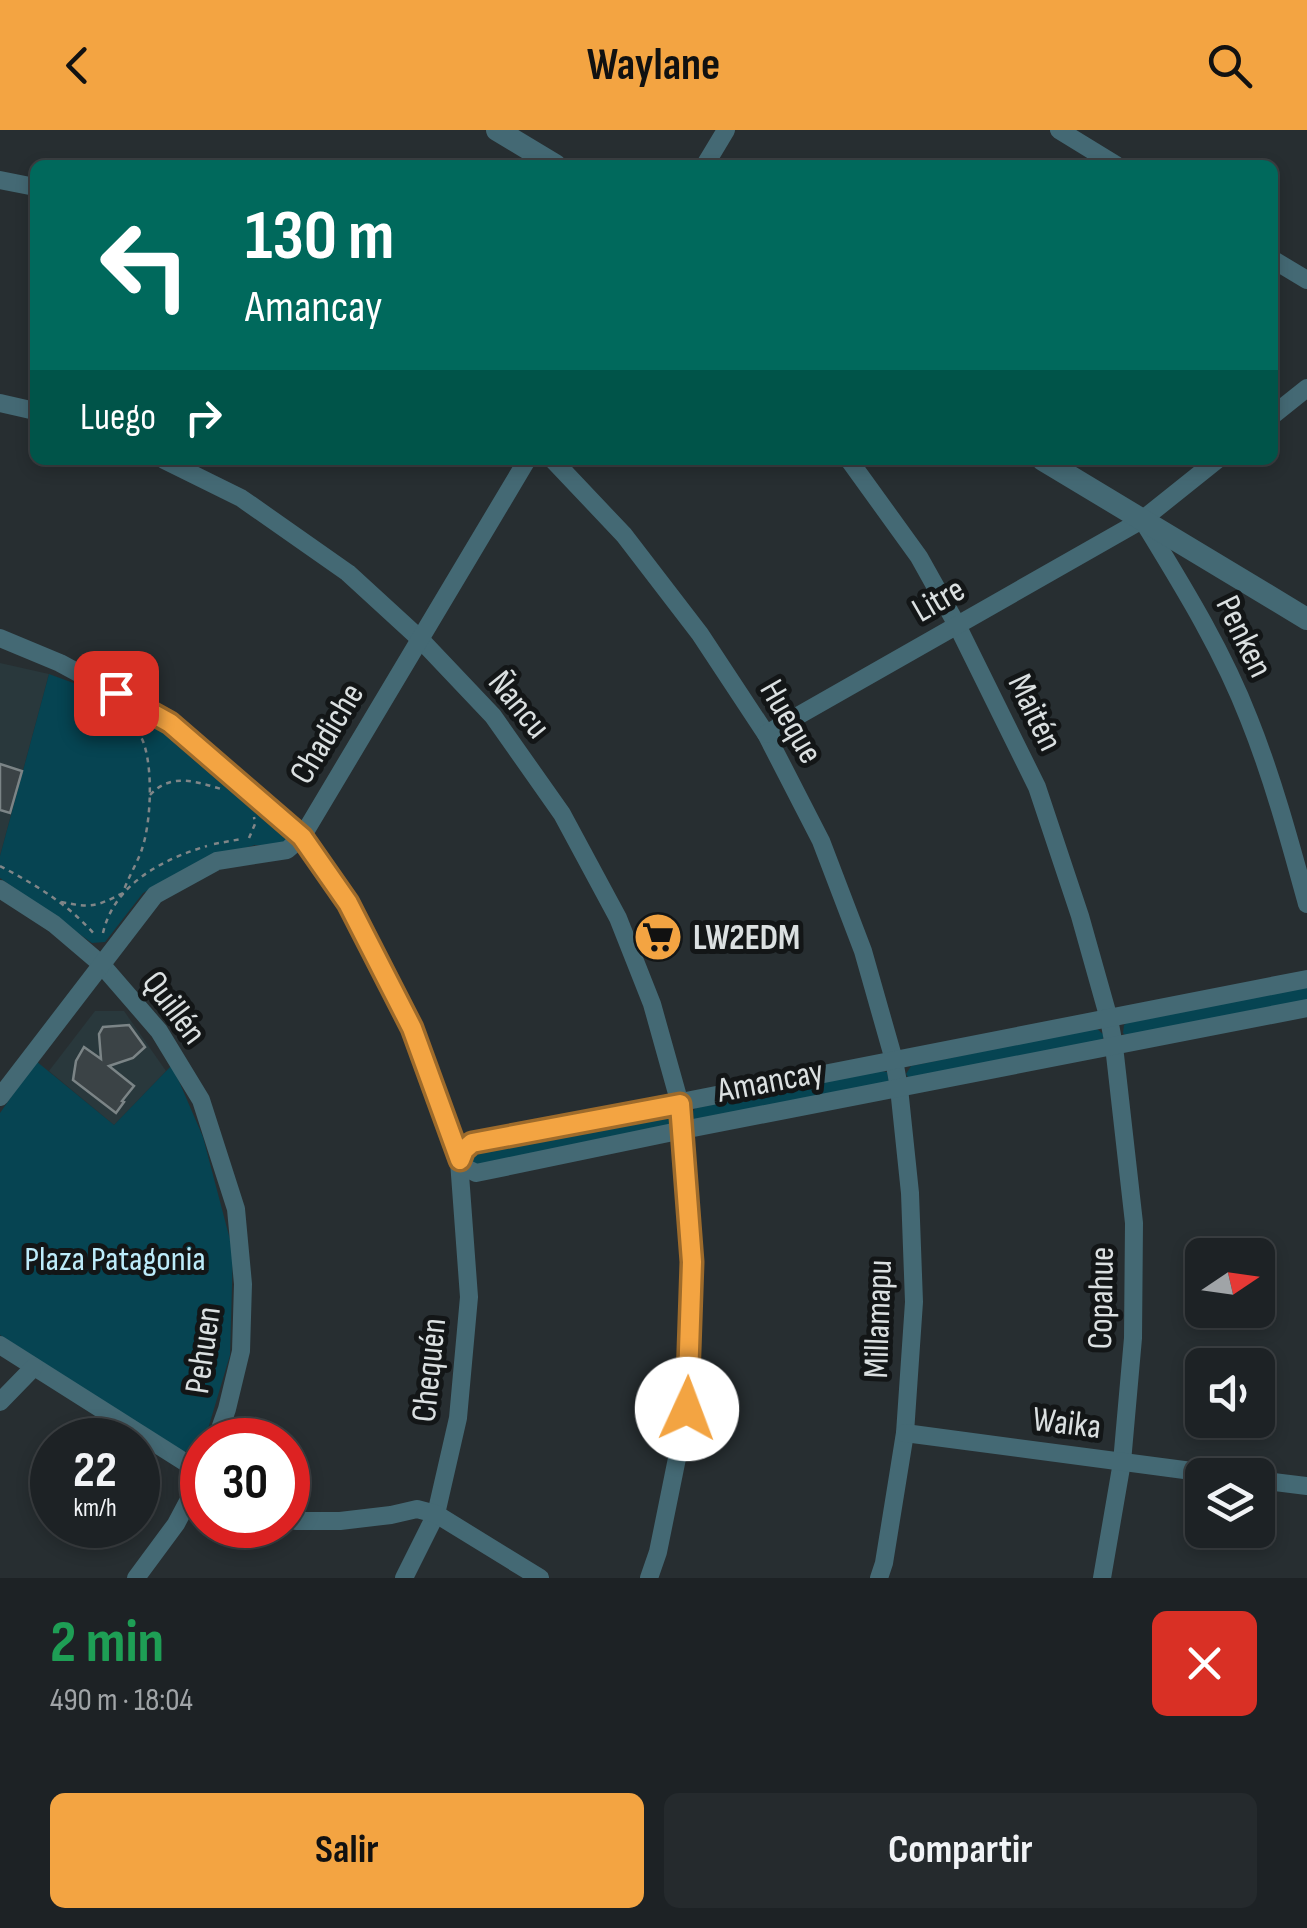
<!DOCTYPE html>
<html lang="es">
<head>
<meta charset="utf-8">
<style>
	:root { --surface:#1d2225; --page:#252a2d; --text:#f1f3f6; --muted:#a0a4a7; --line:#3b3f42; --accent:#f3a442 }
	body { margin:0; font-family:"Sofia Sans Condensed",sans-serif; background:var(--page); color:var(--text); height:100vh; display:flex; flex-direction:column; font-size:38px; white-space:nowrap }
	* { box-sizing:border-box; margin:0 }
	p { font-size:32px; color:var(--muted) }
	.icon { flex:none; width:55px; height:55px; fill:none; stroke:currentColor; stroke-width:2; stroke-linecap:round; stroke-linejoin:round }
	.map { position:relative; height:1448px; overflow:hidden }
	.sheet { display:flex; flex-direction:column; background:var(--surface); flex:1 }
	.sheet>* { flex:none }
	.guide { position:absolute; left:30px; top:30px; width:1248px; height:305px; border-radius:15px; box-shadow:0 5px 15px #0003,0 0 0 2px var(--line); background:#00695c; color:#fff; overflow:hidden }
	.needle { width:65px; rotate:77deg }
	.controls { position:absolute; left:1185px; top:1108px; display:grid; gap:20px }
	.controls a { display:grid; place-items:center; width:90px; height:90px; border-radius:15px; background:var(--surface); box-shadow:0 5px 15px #0003,0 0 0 2px var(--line); font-size:50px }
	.speed { position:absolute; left:30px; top:1288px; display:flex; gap:20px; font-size:50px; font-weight:700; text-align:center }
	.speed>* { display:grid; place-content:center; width:130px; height:130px; border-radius:50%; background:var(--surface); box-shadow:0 5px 15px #0003,0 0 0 2px var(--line); line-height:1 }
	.speed small { font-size:25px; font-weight:400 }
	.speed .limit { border:15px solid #d22; background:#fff; color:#111 }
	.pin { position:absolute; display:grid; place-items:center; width:85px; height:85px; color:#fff; margin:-42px; border-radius:20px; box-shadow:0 5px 15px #0006 }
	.me { position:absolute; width:110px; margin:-55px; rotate:2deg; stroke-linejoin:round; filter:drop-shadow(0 0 8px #0008) }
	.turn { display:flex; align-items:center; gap:35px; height:210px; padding:0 50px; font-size:45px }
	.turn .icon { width:130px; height:130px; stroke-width:2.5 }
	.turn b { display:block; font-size:70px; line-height:85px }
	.then { display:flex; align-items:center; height:95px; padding:0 50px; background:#0003; gap:20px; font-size:38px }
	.round { display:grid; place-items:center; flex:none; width:105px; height:105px; border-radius:15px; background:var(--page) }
	.summary { display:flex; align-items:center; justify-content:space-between; height:170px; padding:0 50px }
	h1 { font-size:60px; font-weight:700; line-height:75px; color:#1e9e55 }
	.button { display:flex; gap:20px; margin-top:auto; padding:20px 50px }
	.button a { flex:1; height:115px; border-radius:15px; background:var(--accent); color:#111; font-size:40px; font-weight:700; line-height:115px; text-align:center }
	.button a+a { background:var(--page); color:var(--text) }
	header { display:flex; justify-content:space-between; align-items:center; height:130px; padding:0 50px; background:var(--accent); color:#111; font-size:45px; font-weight:700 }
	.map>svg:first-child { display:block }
	.built { fill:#29383c }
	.green { fill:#064452 }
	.building { fill:#3b4346; stroke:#7b8486; stroke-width:2.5 }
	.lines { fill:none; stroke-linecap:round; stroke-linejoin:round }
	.path { stroke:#808688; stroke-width:2.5; stroke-dasharray:5 5; stroke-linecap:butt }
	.minor { stroke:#446974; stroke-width:18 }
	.tertiary { stroke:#446974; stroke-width:22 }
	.route-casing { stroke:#9e6b2b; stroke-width:25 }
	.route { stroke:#f3a442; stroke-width:18 }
	.labels { text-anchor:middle; stroke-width:10; stroke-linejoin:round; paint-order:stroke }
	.street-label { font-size:35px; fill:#dbe0e1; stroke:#131617 }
	.poi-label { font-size:35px; font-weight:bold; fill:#dbe0e1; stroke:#131617; text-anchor:start }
	.park-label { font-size:35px; fill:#bdecfb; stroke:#131617 }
</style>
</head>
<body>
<header><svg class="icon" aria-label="back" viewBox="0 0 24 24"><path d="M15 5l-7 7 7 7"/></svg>Waylane<svg class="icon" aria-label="search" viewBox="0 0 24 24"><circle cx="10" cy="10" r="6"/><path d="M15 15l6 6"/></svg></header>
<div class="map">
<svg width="1307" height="1448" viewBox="0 0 1307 1448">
	<rect width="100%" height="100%" fill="#272e31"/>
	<g class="built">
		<polygon points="0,533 49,544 0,726"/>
		<polygon points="95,881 124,881 166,941 114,995 49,941"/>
	</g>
	<g class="green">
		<polygon points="49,544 79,555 155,594 293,708 280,716 255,715 197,732 143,763 105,812 92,813 0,748 0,726"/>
		<polygon points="1307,857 1307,872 1126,906 1123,903 1124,895 1127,893"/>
		<polygon points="1096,898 1104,905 1101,913 910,950 906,944 911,936"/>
		<polygon points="36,931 114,995 172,935 203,1007 233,1121 230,1225 205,1309 195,1319 182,1322 0,1205 0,983"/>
		<polygon points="881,941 887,942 889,952 694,991 693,981 696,978"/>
		<polygon points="668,983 674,985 674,994 476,1035 470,1032 471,1024 478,1019"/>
	</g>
	<g class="building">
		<polygon points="0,634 22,641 10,683 0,680"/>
		<polygon points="129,895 145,917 133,928 109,936 134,956 122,971 124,972 116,983 73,950 76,931 84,917 101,929 99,904 103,897"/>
	</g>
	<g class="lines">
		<g class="path">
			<path d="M150,665C170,643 195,651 221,659"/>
			<polyline points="249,708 255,694 254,687"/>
			<polyline points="214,714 241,709"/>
			<path d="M0,736C36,755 68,774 95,805"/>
			<path d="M61,772C92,778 95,777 123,763C128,747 137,734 142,719C151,692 153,641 144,614C142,607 136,600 132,593"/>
			<path d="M103,803C114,754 163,729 207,716"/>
		</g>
		<g class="minor">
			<polyline points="1059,0 1116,35"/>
			<polyline points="705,35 726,0"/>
			<polyline points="0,50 35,57"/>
			<polyline points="1272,129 1307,150"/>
			<polyline points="0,273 35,281"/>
			<polyline points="1272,286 1307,258"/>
			<polyline points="164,330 241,368 348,443 420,509 493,586 562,684 618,788 652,874 680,974 691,1131 687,1279 658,1422 649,1448"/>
			<polyline points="553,330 624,405 700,504 766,604 821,711 863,821 894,930 899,958 910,1063 914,1172 905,1303 884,1433 879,1448"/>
			<polyline points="849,330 919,427 957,495 1037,657 1080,786 1109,889 1114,916 1134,1093 1133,1208 1122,1332 1102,1448"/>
			<path d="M1143,391C1182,455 1222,519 1249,589C1273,649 1290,712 1307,774"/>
			<polyline points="0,508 60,533 171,593 302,707 348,773 412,897 459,1031 469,1167 458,1288 436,1384 404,1448"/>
			<polyline points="766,604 1142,390 1217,330"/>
			<polyline points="0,759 54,794 101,834 159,901 201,970 236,1079 243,1154 241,1221 227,1279 216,1310"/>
			<polyline points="0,967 155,765 217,731 287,720 302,707 527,330"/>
			<polyline points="459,1031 464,1020 473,1013 1307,849"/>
			<polyline points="459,1031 466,1038 476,1043 683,1000 1307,878"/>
			<polyline points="0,1215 202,1343"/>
			<polyline points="0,1272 34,1237"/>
			<polyline points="905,1303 1222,1345"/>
			<polyline points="1258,1350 1307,1356"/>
			<polyline points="288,1387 296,1391 340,1391 391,1385 417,1379 436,1384 540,1448"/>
			<polyline points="136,1448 176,1394 202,1345"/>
		</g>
		<g class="tertiary">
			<polyline points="497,0 555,35"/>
			<polyline points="1043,330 1307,489"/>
		</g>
	</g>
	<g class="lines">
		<g class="route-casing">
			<polyline id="route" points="116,563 170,593 302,707 348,773 412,898 460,1030 464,1020 472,1013 680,974 692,1132 687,1279"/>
		</g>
		<use href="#route" class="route"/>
	</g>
	<defs>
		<g id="supermarket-disc" transform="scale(2.5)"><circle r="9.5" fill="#f3a442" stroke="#131617"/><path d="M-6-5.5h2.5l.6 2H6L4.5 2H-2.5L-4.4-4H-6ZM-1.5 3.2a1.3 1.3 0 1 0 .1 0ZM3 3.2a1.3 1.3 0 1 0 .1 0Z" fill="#111"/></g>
	</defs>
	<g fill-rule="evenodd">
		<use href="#supermarket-disc" x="658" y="807"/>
	</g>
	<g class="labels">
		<g class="street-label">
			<text transform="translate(938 469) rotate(-30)" y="12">Litre</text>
			<text transform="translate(1245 506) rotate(64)" y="12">Penken</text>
			<text transform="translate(520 574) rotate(51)" y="12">Ñancu</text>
			<text transform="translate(1036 582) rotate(64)" y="12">Maitén</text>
			<text transform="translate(792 591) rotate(60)" y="12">Hueque</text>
			<text transform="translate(326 603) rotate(-59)" y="12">Chadiche</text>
			<text transform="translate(175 877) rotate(53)" y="12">Quillén</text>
			<text transform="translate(770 950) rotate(-11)" y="12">Amancay</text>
			<text transform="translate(1100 1168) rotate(-89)" y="12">Copahue</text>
			<text transform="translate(877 1189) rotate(-88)" y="12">Millamapu</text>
			<text transform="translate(202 1220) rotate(-82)" y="12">Pehuen</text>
			<text transform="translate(428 1240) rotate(-84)" y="12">Chequén</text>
			<text transform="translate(1067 1292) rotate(7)" y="12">Waika</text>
		</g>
		<g class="poi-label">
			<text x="693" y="819">LW2EDM</text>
		</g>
		<g class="park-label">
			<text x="115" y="1140">Plaza Patagonia</text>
		</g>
	</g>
</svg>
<div class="controls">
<a><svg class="needle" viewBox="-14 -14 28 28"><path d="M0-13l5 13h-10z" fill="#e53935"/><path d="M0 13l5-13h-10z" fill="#a0a4a7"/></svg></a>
<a><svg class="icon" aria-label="sound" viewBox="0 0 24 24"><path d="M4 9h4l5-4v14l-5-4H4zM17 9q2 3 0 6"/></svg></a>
<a><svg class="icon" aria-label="layers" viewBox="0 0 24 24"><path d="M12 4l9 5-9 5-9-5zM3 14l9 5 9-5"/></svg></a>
</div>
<div class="speed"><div>22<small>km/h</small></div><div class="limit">30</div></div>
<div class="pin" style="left:116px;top:563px;background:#d93025"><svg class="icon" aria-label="arrive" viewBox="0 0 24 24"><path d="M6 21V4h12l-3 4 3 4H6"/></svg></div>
<svg class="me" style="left:687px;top:1279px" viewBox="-20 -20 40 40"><circle r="19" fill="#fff"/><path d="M0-13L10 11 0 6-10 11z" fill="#f3a442"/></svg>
<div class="guide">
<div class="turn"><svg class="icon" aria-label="left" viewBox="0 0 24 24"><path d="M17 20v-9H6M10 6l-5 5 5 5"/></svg><div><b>130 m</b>Amancay</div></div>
<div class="then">Luego<svg class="icon" aria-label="right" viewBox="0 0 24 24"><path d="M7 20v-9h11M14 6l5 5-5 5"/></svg></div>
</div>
</div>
<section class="sheet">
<div class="summary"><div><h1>2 min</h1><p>490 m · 18:04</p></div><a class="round" style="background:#d93025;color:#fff"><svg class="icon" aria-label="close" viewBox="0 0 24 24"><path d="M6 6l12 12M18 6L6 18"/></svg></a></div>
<div class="button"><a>Salir</a><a>Compartir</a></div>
</section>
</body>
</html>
